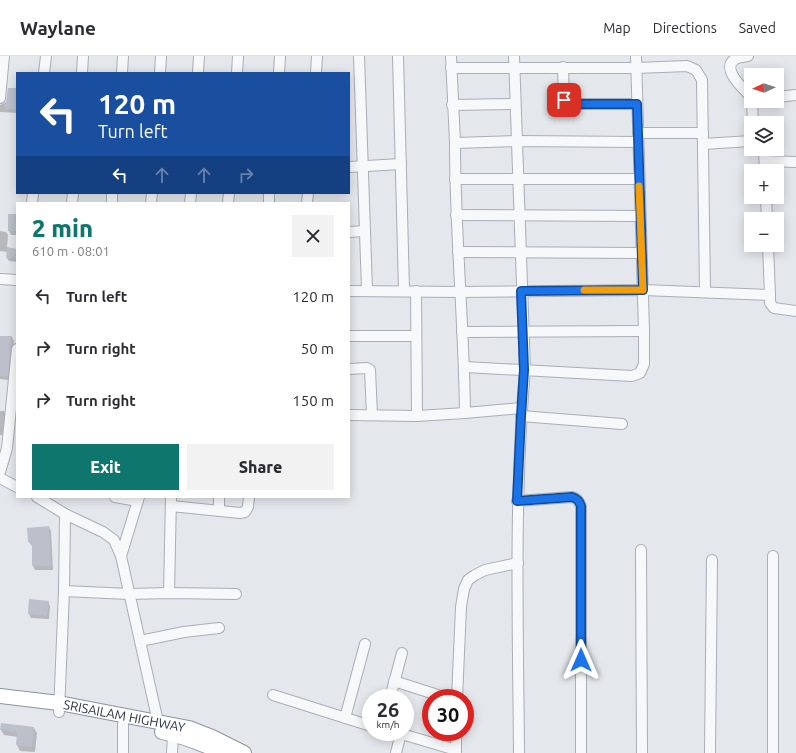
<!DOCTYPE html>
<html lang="en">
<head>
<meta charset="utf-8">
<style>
	:root { --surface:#fff; --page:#f2f2f3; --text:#2b2b33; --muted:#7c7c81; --line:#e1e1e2; --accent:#0f766e }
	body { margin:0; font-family:Ubuntu,sans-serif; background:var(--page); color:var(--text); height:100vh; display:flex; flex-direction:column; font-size:15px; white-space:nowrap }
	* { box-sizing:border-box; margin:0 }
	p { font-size:13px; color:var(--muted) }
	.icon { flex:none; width:22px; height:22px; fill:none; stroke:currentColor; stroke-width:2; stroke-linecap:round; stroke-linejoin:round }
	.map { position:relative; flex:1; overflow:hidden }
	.panel { position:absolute; left:16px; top:146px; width:334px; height:296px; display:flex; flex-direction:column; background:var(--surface); border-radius:0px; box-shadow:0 2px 10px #0003 }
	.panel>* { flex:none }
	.hud { position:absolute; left:16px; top:16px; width:334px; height:122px; border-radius:0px; box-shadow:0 2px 10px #0003; background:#1a4fa0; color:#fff; overflow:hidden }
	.needle { width:26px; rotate:266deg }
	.buttons { position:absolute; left:744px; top:12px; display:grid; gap:8px }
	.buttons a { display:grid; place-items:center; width:40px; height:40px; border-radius:0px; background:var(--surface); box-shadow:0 2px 10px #0003; font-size:20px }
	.speed { position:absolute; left:362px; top:633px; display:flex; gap:8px; font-size:20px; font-weight:700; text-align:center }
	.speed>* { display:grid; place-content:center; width:52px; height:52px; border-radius:50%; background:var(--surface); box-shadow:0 2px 10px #0003; line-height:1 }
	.speed small { font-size:10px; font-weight:400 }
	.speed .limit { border:6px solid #d22; background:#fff; color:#111 }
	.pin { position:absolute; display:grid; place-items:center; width:34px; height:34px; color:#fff; margin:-17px; border-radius:8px; box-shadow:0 2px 6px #0006 }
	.me { position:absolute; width:44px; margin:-22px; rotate:0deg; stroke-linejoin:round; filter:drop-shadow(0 0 3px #0008) }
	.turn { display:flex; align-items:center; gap:14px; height:84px; padding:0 16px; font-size:18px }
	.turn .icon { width:52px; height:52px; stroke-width:2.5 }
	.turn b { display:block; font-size:28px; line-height:34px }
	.lanes { display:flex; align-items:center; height:38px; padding:0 16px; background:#0003; justify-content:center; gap:20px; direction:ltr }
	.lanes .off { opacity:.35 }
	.round { display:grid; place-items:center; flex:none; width:42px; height:42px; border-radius:0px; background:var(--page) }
	.headline { display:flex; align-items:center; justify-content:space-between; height:68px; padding:0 16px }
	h1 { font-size:24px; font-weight:800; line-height:30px; color:var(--accent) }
	.button { display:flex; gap:8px; margin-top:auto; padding:8px 16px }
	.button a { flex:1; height:46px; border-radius:0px; background:var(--accent); color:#fff; font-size:16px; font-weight:800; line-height:46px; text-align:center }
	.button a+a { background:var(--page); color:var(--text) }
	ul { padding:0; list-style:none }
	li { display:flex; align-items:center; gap:12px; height:52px; padding:0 16px }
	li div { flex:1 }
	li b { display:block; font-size:15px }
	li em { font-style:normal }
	header { display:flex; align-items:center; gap:24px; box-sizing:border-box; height:56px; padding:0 20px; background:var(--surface); border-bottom:1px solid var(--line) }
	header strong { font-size:19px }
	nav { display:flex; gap:22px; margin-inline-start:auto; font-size:14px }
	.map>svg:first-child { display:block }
	.shadow { fill:#0003 }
	.building { fill:#bbc0ca }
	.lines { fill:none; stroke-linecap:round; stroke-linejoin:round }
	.minor-casing { stroke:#a9aeb7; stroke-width:12 }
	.highway-casing { stroke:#8b94a3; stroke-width:16 }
	.minor { stroke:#f7f8fa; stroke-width:10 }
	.highway { stroke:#fff; stroke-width:14 }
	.route-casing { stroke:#114b97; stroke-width:10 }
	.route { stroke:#1a73e8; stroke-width:7 }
	.slow { stroke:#f59e0b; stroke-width:7 }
	.labels { text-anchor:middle; stroke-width:4; stroke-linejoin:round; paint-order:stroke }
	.street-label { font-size:13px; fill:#2b3445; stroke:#f4f6f9 }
</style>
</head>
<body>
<header>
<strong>Waylane</strong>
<nav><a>Map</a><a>Directions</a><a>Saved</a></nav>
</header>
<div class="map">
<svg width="796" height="697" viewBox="0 0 796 697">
	<rect width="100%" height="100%" fill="#e4e7ec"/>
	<g class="shadow">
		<polygon points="17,33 17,57 0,56 0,49 6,46"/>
		<polygon points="17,159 17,179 11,179 9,175"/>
		<polygon points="0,175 6,176 8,179 7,192 17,194 17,206 9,205 7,202 8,196 0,195"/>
		<polygon points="0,281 12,281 14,285 9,324 0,323"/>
		<polygon points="0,355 4,355 6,358 4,379 0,379"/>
		<polygon points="49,471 51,475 53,514 35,514 33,510 33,490 32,490 29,486 28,473"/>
		<polygon points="30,545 48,546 50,550 49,563 31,562 29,558"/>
		<polygon points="34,672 37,677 35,696 20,695 17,689 18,681 4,679 1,674"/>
	</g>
	<g class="building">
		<polygon points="8,32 17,32 17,54 5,53"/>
		<rect x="8" y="158" width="9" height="17"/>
		<polygon points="7,191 17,193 17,203 6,202"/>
		<polygon points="0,280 12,280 8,321 0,320"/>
		<polygon points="49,470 51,510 32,510 32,486 28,486 27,472"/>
		<polygon points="29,543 49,545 47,560 28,558"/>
		<polygon points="1,667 34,671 32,691 16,689 17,676 0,674"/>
	</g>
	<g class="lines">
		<g class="minor-casing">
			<g id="minor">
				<polyline points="359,0 367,234"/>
				<polyline points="398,0 404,234"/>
				<polyline points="451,0 455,87"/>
				<path d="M514,0L525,314C514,441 518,569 519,697"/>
				<path d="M748,0C744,1 739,1 735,3C720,13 744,33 751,41"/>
				<polyline points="563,11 564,44 567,48 637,48"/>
				<polyline points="451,12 636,12 687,10 696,14 702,24 705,235"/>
				<polyline points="44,17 46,0"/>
				<polyline points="82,17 83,0"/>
				<polyline points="122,17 123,0"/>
				<polyline points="160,17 161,0"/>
				<polyline points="198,17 199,0"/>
				<polyline points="237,17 238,0"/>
				<polyline points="279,17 280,0"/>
				<polyline points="316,17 317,0"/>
				<polyline points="777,41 796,39"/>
				<polyline points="0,42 4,0"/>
				<polyline points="752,45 753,67"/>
				<polyline points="452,49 515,48"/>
				<polyline points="638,77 703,77"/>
				<polyline points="703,88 751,85"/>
				<polyline points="763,93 764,96 765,115"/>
				<polyline points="765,105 796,106"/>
				<polyline points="349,111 401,108"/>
				<polyline points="455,123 639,123"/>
				<polyline points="766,141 767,163"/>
				<polyline points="32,147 33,137"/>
				<polyline points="72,147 73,137"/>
				<polyline points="112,147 112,137"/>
				<polyline points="151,147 152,137"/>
				<polyline points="190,147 191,137"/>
				<polyline points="228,147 229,137"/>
				<polyline points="269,147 269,137"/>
				<polyline points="307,147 308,137"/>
				<polyline points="456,159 640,160"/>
				<polyline points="349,176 365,175"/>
				<polyline points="768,189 770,239"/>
				<polyline points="458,196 641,197"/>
				<polyline points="0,223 17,224"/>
				<polyline points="349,235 459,236 643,234 770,239 770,247 774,252 796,255"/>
				<polyline points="416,235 417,360"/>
				<polyline points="462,276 644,275"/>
				<polyline points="349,280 416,280"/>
				<polyline points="465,311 632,320 640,317 644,308 644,275 636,0"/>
				<polyline points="349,313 367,312 370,314 372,359"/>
				<path d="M521,352L465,357C464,267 455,177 455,87L517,85L638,86"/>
				<polyline points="349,359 417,360 465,357"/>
				<polyline points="521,360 622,368"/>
				<polyline points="0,416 7,392 17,293"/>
				<polyline points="0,422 17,431"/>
				<polyline points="37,441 65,458 103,476 114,484 121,500 158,666"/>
				<polyline points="115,441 138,445"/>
				<path d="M517,445L572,441C578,443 579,445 581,451V697"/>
				<polyline points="171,450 240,457 245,456 248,451 249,441"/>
				<polyline points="219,455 219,441"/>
				<polyline points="641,494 642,697"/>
				<polyline points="121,500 139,441"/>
				<polyline points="64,535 129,538 169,537 236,538"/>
				<polyline points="169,537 171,441"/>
				<polyline points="140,585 184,576 219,572"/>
				<polyline points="394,625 447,642"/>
				<polyline points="273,639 371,670"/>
				<polyline points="390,642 402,597"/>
				<polyline points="457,642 461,551 464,533 468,524 475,519 485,514 518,507"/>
				<polyline points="59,656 64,535 65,458"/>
				<polyline points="345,662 365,588"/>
				<polyline points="395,676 456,694"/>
				<polyline points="123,697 123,668"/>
				<polyline points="172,697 173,678"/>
				<polyline points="396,697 401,677"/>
				<polyline points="456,697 456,676"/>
				<polyline points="710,697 712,504"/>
				<polyline points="773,697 773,500"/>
			</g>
		</g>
		<g class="highway-casing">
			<g id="highway">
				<path id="s1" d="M0,640L59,647L189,672L212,681L244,697"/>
				<path d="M162,676C183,680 203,688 222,697"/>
			</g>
		</g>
		<use href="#minor" class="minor"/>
		<use href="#highway" class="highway"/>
	</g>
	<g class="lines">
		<g class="route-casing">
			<path id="route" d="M564,44L567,48H637L643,234L521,235L524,314L521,360L517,445L572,441C578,443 579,445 581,450V604"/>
		</g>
		<use href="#route" class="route"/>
		<polyline class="slow" points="584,234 643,234 639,130"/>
	</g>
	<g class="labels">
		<g class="street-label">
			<text dy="5" stroke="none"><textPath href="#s1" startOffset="126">SRISAILAM HIGHWAY</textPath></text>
		</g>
	</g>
</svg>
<div class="buttons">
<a><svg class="needle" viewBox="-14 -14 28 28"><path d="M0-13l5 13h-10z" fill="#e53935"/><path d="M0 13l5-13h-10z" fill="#7c7c81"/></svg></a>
<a><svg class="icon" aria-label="layers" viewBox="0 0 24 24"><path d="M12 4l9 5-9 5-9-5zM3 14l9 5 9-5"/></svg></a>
<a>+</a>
<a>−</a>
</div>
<div class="speed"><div>26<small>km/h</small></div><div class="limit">30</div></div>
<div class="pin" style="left:564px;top:44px;background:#d93025"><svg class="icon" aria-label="arrive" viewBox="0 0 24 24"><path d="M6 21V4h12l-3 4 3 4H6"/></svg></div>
<svg class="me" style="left:581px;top:604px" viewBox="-20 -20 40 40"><path d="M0-17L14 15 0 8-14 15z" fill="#1a73e8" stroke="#fff" stroke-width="4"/></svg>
<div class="hud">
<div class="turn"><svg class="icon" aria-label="left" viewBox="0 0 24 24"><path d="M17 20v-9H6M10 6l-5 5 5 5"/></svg><div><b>120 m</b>Turn left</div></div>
<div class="lanes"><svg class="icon" aria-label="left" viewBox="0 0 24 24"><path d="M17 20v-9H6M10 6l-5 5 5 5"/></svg><svg class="icon off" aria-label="ahead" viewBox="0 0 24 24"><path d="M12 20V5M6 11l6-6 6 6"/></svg><svg class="icon off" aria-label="ahead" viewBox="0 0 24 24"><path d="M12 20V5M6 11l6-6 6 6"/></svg><svg class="icon off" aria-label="right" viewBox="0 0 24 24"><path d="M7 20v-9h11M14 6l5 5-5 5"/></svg></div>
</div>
<section class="panel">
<div class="headline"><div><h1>2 min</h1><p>610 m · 08:01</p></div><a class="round"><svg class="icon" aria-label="close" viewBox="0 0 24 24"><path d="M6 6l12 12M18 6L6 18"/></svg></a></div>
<ul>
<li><svg class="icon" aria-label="left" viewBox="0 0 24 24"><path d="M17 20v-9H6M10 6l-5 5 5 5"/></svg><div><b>Turn left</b></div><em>120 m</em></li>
<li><svg class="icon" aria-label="right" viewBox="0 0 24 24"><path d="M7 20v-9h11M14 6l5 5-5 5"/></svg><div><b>Turn right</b></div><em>50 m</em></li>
<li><svg class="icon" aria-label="right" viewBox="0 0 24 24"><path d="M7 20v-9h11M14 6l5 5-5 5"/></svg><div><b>Turn right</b></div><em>150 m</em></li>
</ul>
<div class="button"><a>Exit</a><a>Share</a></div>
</section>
</div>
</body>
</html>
